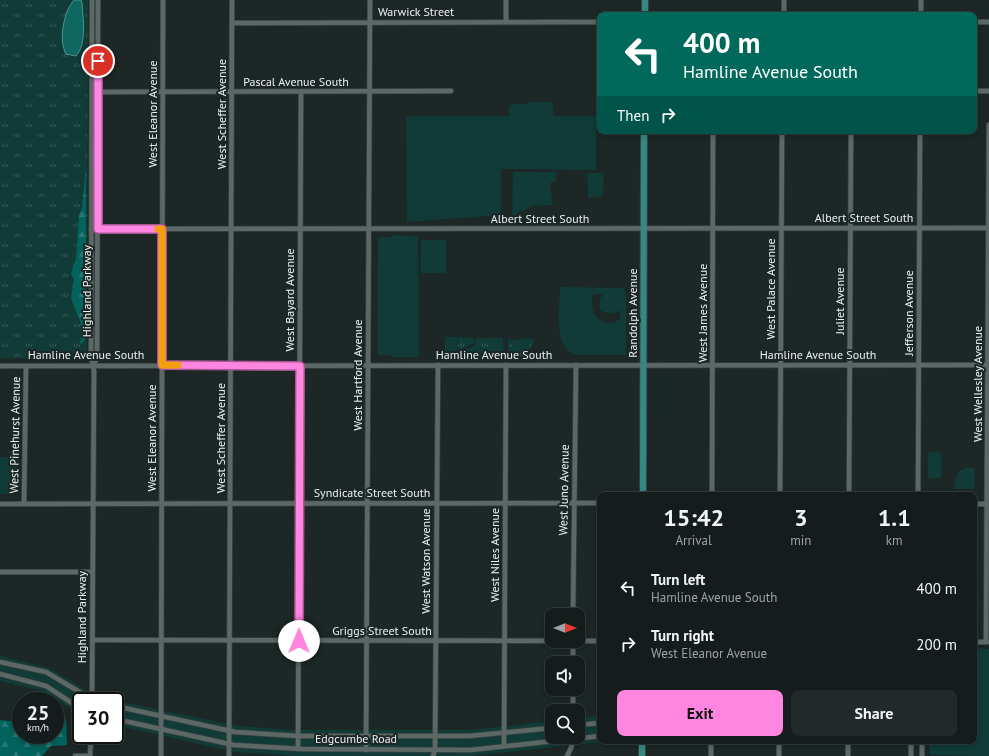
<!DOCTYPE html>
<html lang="en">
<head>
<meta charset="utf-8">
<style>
	:root { --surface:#151d1c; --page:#222a29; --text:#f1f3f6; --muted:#9da2a3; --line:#343b3b; --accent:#fe85e0 }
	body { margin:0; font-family:"PT Sans",sans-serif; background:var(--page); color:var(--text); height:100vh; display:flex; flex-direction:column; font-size:15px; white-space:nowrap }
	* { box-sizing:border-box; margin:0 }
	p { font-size:13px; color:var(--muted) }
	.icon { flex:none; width:22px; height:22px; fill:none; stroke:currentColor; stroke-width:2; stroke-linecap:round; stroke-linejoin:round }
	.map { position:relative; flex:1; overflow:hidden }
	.details { position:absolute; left:597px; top:492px; width:380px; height:252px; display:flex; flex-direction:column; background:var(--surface); border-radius:8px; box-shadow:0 2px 6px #0003,0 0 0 1px var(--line) }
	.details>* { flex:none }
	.hud { position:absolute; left:597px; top:12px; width:380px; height:122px; border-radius:8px; box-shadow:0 2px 6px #0003,0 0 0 1px var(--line); background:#00695c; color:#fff; overflow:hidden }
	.needle { width:26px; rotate:90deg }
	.fabs { position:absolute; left:545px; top:608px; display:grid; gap:8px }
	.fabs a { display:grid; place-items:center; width:40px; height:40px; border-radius:8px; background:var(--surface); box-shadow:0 2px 6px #0003,0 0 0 1px var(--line); font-size:20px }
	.speed { position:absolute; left:12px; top:692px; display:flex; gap:8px; font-size:20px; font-weight:700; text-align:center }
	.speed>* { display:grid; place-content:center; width:52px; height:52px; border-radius:50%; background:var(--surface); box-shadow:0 2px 6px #0003,0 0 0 1px var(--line); line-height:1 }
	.speed small { font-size:10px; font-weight:400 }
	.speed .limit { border:2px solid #111; border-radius:6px; background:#fff; color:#111 }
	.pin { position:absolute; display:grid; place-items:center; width:34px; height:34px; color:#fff; margin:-17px; border:2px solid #fff; border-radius:50%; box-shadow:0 1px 4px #0007 }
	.me { position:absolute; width:44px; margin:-22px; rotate:0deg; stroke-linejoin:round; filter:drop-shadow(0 0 3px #0008) }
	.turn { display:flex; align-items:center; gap:14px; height:84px; padding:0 20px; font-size:18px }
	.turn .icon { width:52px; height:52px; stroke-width:2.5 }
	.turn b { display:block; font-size:28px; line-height:34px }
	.then { display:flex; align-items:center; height:38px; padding:0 20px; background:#0003; gap:8px; font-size:15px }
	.eta { display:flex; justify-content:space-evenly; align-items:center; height:68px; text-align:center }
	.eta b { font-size:24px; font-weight:600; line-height:28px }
	.button { display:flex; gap:8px; margin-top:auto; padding:8px 20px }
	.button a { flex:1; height:46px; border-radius:8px; background:var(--accent); color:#111; font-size:16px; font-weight:600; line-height:46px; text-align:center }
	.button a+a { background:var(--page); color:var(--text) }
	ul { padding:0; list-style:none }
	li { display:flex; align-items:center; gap:12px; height:56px; padding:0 20px }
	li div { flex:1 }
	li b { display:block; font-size:15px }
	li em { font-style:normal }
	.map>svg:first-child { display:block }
	.grass { fill:url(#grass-tufts) }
	.forest { fill:url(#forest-firs) }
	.park { fill:#103b37; fill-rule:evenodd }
	.water { fill:#0e6761; stroke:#50908c }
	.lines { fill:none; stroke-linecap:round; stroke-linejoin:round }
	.minor-casing { stroke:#384240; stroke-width:6 }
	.major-casing { stroke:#384240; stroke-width:8 }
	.minor { stroke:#5c6866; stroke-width:4.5 }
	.major { stroke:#348a83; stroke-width:6 }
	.route-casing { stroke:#a55692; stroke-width:10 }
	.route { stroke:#fe85e0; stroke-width:7 }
	.slow { stroke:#f59e0b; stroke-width:7 }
	.labels { text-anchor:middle; stroke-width:4; stroke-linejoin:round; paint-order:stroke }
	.street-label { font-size:12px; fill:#eaf1f0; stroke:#1c2726 }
</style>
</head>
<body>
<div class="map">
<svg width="989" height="756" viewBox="0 0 989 756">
	<defs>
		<pattern id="grass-tufts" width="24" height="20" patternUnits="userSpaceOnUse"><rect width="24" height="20" fill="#103b37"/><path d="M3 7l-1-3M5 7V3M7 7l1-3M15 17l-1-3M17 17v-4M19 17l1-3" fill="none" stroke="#335854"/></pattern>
		<pattern id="forest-firs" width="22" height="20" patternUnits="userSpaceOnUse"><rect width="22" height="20" fill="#02625c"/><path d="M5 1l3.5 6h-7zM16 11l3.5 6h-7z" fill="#277974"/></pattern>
	</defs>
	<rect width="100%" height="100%" fill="#1c2726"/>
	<g class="grass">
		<polygon points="0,0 88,0 87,357 85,359 0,358"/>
		<polygon points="445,337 457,337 457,352 449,357 441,357 441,350 445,349"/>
		<polygon points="458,337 474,338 474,343 458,351"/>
		<polygon points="509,337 512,340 528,338 535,340 529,350 528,357 510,357 508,355"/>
		<polygon points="476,338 503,338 504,355 502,357 458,357 460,352 474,346"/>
	</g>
	<g class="forest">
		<polygon points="86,164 86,319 85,339 82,344 80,343 82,332 80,321 71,298 74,279 71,274 76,258 79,215 82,208"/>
		<polygon points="57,718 66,719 67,745 51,746 42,756 0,756 0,720 21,722 21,735 55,735 55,719"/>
	</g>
	<g class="park">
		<polygon points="529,102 552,102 554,114 548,116 596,116 596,170 501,169 501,215 407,222 406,116 509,116 509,107 512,104 528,104"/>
		<polygon points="513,172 557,172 556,181 550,183 553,205 531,206 526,210 518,212 517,219 512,219"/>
		<polygon points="587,173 604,173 603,196 588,198"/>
		<polygon points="392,235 418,236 419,357 392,357 392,355 380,356 377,353 378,240 380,237 392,237"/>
		<rect x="421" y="240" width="25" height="33"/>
		<path d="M560,287L622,288L626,292V355H575C552,344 560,308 560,287ZM594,294H603L600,299V310C607,315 614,314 620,310V318C606,333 585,312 594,294Z"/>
		<polygon points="928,452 939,452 942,456 941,478 928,478"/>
		<polygon points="0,457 16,457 15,494 0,494"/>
		<path d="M964,468H975L974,489H955C955,479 955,473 964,468Z"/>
		<polygon points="974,648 989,649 989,756 930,755 929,741 974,741"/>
		<polygon points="0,656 49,668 98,697 238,726 292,730 471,730 552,721 552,737 578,737 578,718 600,716 600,741 610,741 470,756 295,756 235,752 115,725 115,701 81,701 81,715 42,691 0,681"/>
	</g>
	<path class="water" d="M74,0H81L82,3C83,18 87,44 76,56L66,54C58,40 64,11 74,0Z"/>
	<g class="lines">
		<g class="minor-casing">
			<g id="minor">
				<polyline points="784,0 784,15"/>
				<polyline points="921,0 921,15"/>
				<polyline points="506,22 506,0"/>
				<polyline points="974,22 989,22"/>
				<polyline points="232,23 600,22"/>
				<polyline points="974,91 989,91"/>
				<polyline points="95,92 451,91"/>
				<polyline points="91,229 989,228"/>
				<polyline points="0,366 989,365"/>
				<polyline points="94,366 97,356 98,0"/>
				<polyline points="712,495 713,131"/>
				<polyline points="780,495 782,131"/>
				<polyline points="849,495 851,131"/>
				<polyline points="918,495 920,131"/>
				<polyline points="0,504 600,503"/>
				<polyline points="24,504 26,366"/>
				<polyline points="974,504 989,504"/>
				<polyline points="0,572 92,572"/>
				<polyline points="573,615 576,365"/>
				<polyline points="93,640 600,641"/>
				<polyline points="974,642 987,642"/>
				<polyline points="986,642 989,125"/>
				<polyline points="0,662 46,672 93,700"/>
				<polyline points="573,663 573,641"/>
				<polyline points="0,674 46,686 81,709"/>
				<polyline points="92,701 94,371 91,356 92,0"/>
				<polyline points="115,706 235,732 298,736 469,736 552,728"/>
				<polyline points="573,711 573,689"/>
				<polyline points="115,719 234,745 303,749 470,750 600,736"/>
				<polyline points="578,725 600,723"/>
				<polyline points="779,741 779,756"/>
				<polyline points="848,741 848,756"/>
				<polyline points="922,741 922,756"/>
				<polyline points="504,746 506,365"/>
				<polyline points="298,749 301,92"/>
				<polyline points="366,750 370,0"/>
				<polyline points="75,756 90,756"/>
				<polyline points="90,756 91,735"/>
				<polyline points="161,756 163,0"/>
				<polyline points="229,756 232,0"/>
				<polyline points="433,756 435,750 438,365"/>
				<polyline points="567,756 571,748 573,737"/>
				<polyline points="711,756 711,741"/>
				<polyline points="911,756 911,741"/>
			</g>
		</g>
		<g class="major-casing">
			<g id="major">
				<polyline points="645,0 645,15"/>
				<polyline points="643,495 644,131"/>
				<polyline points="642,756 642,741"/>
			</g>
		</g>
		<use href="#minor" class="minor"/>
		<use href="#major" class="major"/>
	</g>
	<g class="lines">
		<g class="route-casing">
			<polyline id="route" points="98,61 98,229 162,229 162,365 300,366 299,641"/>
		</g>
		<use href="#route" class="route"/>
		<polyline class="slow" points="158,229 162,229 162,365 178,365"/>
	</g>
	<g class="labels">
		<g class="street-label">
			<text x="416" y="16">Warwick Street</text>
			<text x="296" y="86">Pascal Avenue South</text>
			<text transform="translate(153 114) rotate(-90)" y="4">West Eleanor Avenue</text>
			<text transform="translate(222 114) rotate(-90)" y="4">West Scheffer Avenue</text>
			<text x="864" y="222">Albert Street South</text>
			<text x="540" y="223">Albert Street South</text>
			<text transform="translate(771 289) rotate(-90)" y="4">West Palace Avenue</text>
			<text transform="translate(87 291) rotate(-90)" y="4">Highland Parkway</text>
			<text transform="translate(290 300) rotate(-90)" y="4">West Bayard Avenue</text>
			<text transform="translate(840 301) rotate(-90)" y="4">Juliet Avenue</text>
			<text transform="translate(633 313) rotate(-90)" y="4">Randolph Avenue</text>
			<text transform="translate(703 313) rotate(-90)" y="4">West James Avenue</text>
			<text transform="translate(909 313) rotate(-90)" y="4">Jefferson Avenue</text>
			<text x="86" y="359">Hamline Avenue South</text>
			<text x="494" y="359">Hamline Avenue South</text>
			<text x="818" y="359">Hamline Avenue South</text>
			<text transform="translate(358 375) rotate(-90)" y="4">West Hartford Avenue</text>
			<text transform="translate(978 384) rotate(-90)" y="4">West Wellesley Avenue</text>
			<text transform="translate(15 435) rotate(-89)" y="4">West Pinehurst Avenue</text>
			<text transform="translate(152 438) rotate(-90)" y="4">West Eleanor Avenue</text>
			<text transform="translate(221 438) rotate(-90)" y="4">West Scheffer Avenue</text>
			<text transform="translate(564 490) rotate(-89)" y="4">West Juno Avenue</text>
			<text x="372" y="497">Syndicate Street South</text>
			<text transform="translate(495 555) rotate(-90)" y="4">West Niles Avenue</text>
			<text transform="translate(426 561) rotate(-90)" y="4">West Watson Avenue</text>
			<text transform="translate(82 617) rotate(-90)" y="4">Highland Parkway</text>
			<text x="382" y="635">Griggs Street South</text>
			<text x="356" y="743">Edgcumbe Road</text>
		</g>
	</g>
</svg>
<div class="fabs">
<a><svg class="needle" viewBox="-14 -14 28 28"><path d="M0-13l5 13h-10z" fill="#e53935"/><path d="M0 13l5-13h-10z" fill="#9da2a3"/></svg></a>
<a><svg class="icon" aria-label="sound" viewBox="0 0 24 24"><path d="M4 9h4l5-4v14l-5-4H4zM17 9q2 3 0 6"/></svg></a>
<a><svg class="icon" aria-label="search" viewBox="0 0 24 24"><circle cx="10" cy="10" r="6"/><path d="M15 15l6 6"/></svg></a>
</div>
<div class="speed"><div>25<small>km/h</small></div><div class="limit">30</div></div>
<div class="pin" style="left:98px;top:61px;background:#d93025"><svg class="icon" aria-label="arrive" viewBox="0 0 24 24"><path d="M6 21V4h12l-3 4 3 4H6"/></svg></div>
<svg class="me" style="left:299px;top:641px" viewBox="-20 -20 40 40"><circle r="19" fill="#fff"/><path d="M0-13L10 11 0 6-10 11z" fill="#fe85e0"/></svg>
<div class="hud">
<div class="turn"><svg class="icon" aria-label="left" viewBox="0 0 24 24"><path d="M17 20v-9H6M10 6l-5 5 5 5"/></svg><div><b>400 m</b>Hamline Avenue South</div></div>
<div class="then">Then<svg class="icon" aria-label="right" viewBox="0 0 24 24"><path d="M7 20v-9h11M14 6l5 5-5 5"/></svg></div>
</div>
<section class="details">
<div class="eta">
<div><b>15:42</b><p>Arrival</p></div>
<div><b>3</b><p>min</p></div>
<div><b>1.1</b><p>km</p></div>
</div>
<ul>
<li><svg class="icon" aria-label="left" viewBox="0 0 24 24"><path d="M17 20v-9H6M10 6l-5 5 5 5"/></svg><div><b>Turn left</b><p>Hamline Avenue South</p></div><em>400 m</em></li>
<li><svg class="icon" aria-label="right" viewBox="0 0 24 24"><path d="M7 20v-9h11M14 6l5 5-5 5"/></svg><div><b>Turn right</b><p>West Eleanor Avenue</p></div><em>200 m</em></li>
</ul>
<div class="button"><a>Exit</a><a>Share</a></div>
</section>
</div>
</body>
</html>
